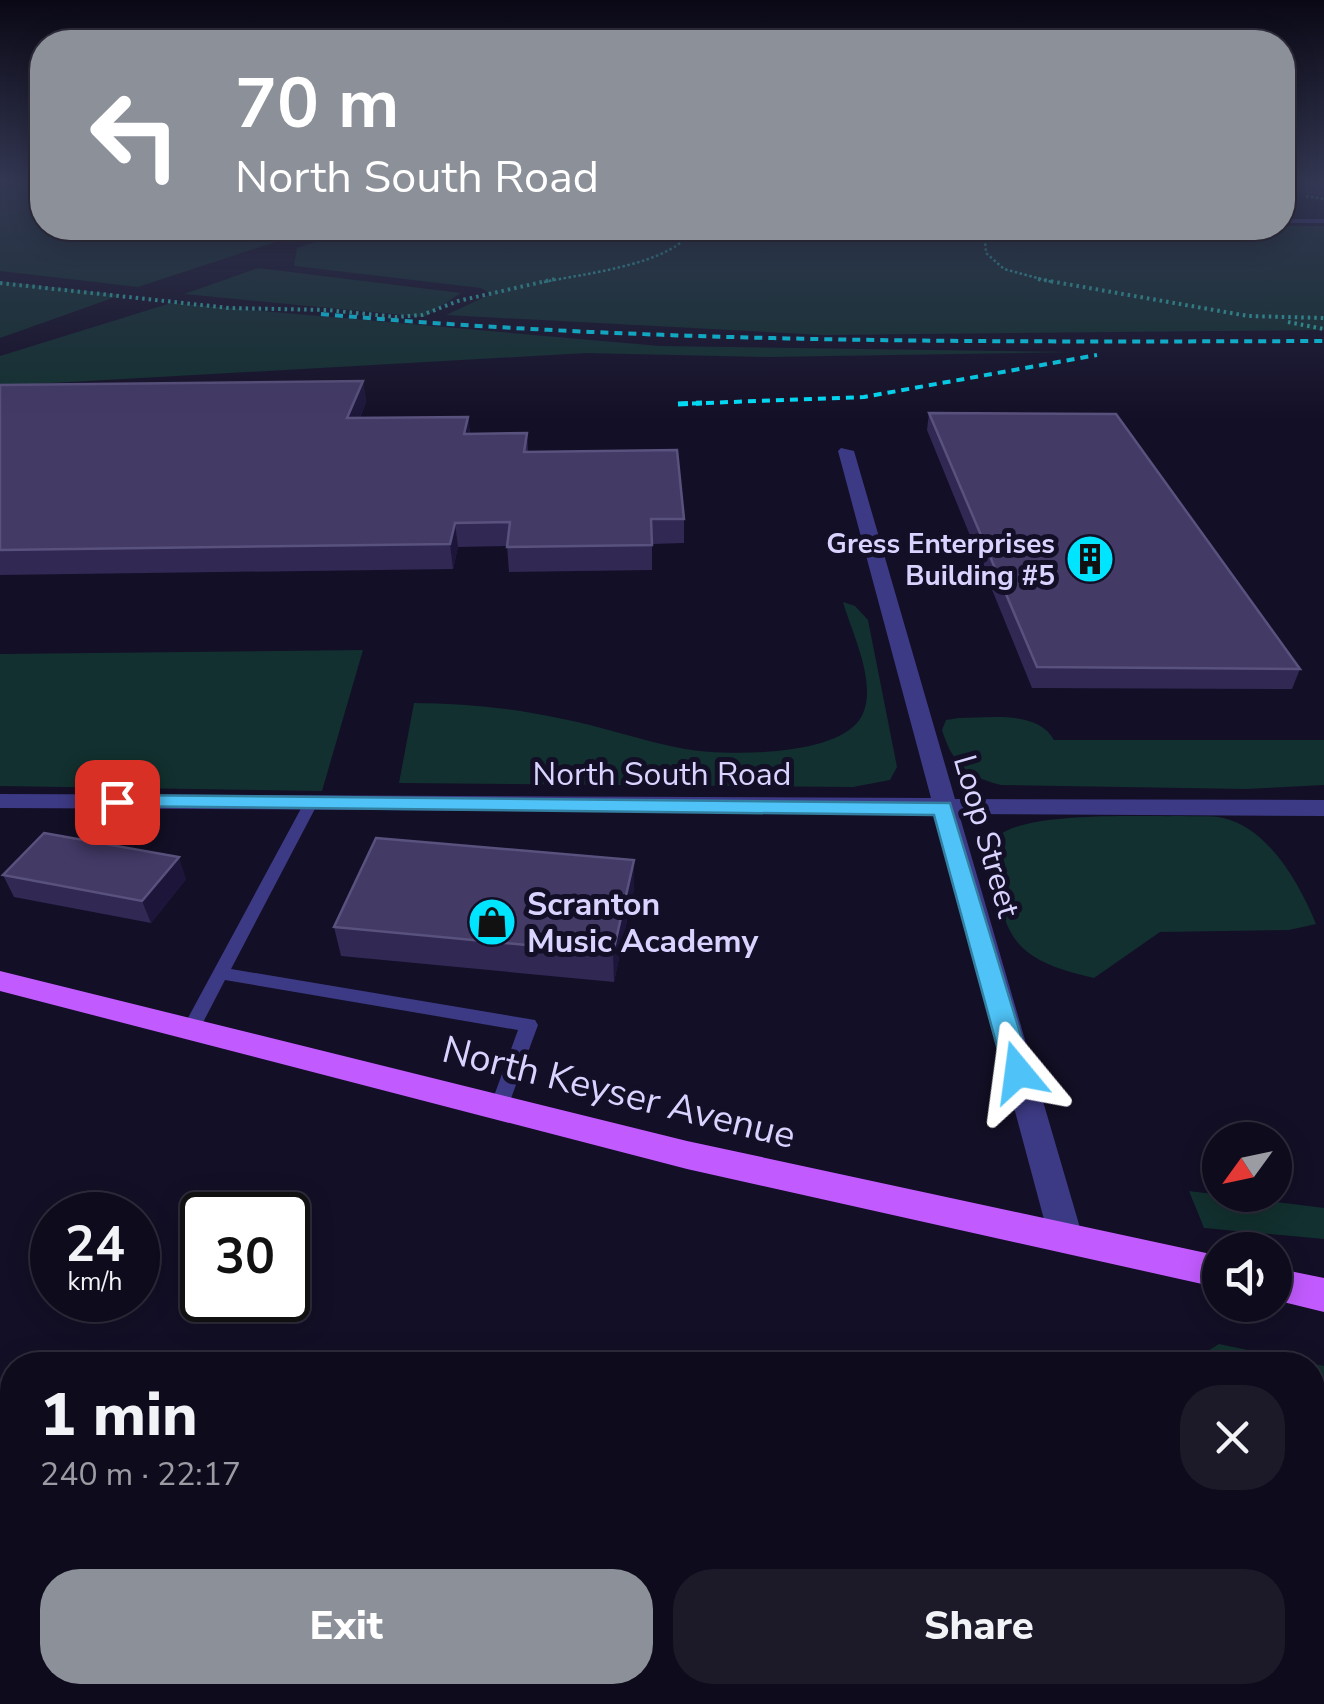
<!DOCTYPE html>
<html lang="en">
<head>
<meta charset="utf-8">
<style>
	:root { --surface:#0e0b1c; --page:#1c1929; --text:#f1f3f6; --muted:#9b9ba3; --line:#2e2b3b; --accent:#8c9099 }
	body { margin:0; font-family:"Nunito Sans",sans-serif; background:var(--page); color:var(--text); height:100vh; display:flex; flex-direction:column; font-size:38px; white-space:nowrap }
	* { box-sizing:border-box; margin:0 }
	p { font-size:32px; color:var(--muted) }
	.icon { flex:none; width:55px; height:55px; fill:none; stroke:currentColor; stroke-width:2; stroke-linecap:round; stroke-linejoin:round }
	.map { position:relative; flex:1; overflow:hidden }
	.side { position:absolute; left:0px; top:1352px; width:1325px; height:352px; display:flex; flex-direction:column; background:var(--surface); border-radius:40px 40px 0 0; box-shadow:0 5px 25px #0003,0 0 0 2px var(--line) }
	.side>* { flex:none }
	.top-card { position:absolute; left:30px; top:30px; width:1265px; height:210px; border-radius:40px; box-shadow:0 5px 25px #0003,0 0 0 2px var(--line); background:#8c9099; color:#fff; overflow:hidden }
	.needle { width:65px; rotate:237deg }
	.buttons { position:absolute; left:1202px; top:1122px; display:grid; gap:20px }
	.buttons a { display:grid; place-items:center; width:90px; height:90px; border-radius:50%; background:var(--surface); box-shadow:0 5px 25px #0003,0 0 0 2px var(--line); font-size:50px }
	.speed { position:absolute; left:30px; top:1192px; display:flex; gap:20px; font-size:50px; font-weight:700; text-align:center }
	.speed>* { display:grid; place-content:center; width:130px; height:130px; border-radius:50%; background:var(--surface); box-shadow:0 5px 25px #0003,0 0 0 2px var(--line); line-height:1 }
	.speed small { font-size:25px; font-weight:400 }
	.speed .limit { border:5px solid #111; border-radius:15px; background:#fff; color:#111 }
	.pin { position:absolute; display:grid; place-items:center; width:85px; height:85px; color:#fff; margin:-42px; border-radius:20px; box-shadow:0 5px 15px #0006 }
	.me { position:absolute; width:110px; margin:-55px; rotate:344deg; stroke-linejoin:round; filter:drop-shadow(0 0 8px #0008) }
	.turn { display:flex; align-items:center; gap:35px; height:210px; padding:0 40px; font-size:45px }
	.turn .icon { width:130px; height:130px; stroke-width:2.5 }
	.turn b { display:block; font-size:70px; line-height:85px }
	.round { display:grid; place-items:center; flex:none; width:105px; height:105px; border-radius:40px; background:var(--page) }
	.overview { display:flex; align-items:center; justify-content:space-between; height:170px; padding:0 40px }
	h1 { font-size:60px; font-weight:800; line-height:75px }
	.button { display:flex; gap:20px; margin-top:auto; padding:20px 40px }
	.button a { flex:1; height:115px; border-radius:40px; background:var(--accent); color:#fff; font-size:40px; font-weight:800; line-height:115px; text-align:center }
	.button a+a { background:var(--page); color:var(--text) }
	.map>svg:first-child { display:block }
	.green { fill:#12302f }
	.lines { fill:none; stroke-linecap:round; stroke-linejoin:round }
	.path-far1 { stroke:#2fb8b0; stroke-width:2.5; stroke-dasharray:2.5 2.5; stroke-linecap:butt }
	.path { stroke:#2fb8b0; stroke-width:4; stroke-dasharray:2.5 4; stroke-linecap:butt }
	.service { fill:#3d3a85; fill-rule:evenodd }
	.minor { fill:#3d3a85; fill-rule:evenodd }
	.primary { fill:#c25bff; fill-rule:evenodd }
	.rail-far1 { stroke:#00e5ff; stroke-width:4; stroke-dasharray:8 6; stroke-linecap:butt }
	.rail { stroke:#00e5ff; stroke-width:5; stroke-dasharray:10 8; stroke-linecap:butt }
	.wall { fill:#312854 }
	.shaded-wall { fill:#1d163a }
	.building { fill:#433a66; stroke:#5a527e; stroke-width:2.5 }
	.route { fill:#4fc3f7; stroke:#337fa1; stroke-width:2.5 }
	.labels { text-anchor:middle; stroke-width:10; stroke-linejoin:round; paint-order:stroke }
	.far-poi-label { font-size:28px; font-weight:bold; fill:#d9d4ff; stroke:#130f26; text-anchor:end }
	.street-label { font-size:32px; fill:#d9d4ff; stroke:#130f26 }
	.poi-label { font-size:32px; font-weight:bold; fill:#d9d4ff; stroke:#130f26; text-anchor:start }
	.near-street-label { font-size:38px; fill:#d9d4ff; stroke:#130f26 }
</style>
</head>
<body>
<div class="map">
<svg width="1324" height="1704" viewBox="0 0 1324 1704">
	<rect width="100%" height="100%" fill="#130f26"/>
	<g class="green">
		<polygon points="0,182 42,182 42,228 318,228 138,287 0,271"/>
		<polygon points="1285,226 1324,226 1324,330 823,335 446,315 491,294 481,288 294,266 297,248 359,228 1231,228 1256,234 1280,232"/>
		<polygon points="258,268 461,293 424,317 184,294"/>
		<polygon points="0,281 121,295 0,338"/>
		<polygon points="171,303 660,346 1075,352 769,357 586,353 0,386 0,356"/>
		<path d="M843,602L855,606L868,620L897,767L890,780L853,787L399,783L414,703C462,703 511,708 558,718C601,726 642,741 685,749C725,756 835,757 860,719C880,688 852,634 843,602Z"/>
		<polygon points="363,650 322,791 0,786 0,654"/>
		<path d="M959,718C989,718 1038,710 1054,740H1324V785L1245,789L1001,785C968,777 952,763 942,730L946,720Z"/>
		<path d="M1183,816C1196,817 1211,815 1223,818C1269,828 1300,885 1316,924L1289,930L1160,932L1094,978C1003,957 1010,935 985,854C989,848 993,838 999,835C1033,811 1140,817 1183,816Z"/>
		<polygon points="1189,1191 1324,1208 1324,1239 1204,1228"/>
		<polygon points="1219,1344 1324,1366 1324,1704 1288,1704 1284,1693 1312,1692 1312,1365 1185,1365"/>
	</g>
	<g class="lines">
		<g class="path-far1">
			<polyline points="1306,196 1324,199"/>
			<polyline points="1015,228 985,241 986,253 1004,269 1052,282"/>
			<path d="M544,282C581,274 678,264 692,228"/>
		</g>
		<g class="path">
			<polyline points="1038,279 1248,316 1324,318"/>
			<polyline points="0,283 229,308 327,310 396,317 422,315 458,301 555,279"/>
			<polyline points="1288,322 1324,329"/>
		</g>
		<g class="service">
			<polygon points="1282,192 1292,198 1292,200 1282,204 1282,200 1286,199 1282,197"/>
			<rect x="1282" y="219" width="42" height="4"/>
			<polygon points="311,799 318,803 231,969 535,1020 538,1025 506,1112 499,1115 492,1112 490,1107 518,1030 225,980 197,1034 191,1036 185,1034 182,1029 304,803"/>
		</g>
		<polygon class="minor" points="841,448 854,451 955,799 1324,800 1324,816 959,814 1083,1238 1078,1249 1066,1253 1054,1249 1049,1238 935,813 0,808 0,794 931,798 838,451"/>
		<g class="primary">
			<polygon points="0,971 687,1141 1220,1256 1220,1288 687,1169 0,991"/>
			<polygon points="1275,1268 1324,1278 1324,1312 1275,1300"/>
		</g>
		<g class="rail-far1">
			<path d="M321,314C655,344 989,342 1324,341"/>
			<polyline points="678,404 864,397 1097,355"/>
		</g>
		<polyline class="rail" points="678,404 702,403"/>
	</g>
	<g class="wall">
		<polygon points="1282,182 1324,182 1324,196 1282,189"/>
		<polygon points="363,381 366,402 360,418 468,417 470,434 527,433 528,452 684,519 684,543 652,544 652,570 509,572 507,546 458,547 453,569 0,575 0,385"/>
		<polygon points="929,413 1300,669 1292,689 1032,688 927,430"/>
		<polygon points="634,860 634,888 614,982 341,956 334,927"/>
		<polygon points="3,875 186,879 151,923 14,897"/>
	</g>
	<g class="shaded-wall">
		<polygon points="363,381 366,402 351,440 347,418"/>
		<polygon points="468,417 470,439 464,434"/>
		<polygon points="455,523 458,547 453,569 450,544"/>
		<polygon points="179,857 186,879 151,923 142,901"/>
		<polygon points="634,860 634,888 614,982 613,953"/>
	</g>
	<g class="building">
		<polygon points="363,381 347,418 468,417 464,434 527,433 524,452 677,450 684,519 651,519 652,545 507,547 510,522 455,523 450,544 0,550 0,385"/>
		<polygon points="929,413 1116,414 1300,669 1037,667"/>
		<polygon points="44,833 179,857 142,901 3,875"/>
		<polygon points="376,838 634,860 613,953 334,927"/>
	</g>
	<linearGradient id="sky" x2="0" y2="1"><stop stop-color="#0a0815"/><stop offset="0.43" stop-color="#333752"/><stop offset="1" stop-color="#333752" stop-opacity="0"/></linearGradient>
	<rect width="1324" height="421" fill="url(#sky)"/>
	<polygon class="route" points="117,795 950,803 1032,1072 1028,1080 1018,1083 1008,1080 1004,1072 934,815 109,806 106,802"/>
	<defs>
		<g id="building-disc" transform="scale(2.5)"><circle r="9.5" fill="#00e5ff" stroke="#130f26"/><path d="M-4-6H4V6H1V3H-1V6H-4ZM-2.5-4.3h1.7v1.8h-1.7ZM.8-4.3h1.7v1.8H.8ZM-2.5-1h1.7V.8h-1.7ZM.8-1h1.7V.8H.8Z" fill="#111"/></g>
		<g id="shop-disc" transform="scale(2.5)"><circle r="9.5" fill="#00e5ff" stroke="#130f26"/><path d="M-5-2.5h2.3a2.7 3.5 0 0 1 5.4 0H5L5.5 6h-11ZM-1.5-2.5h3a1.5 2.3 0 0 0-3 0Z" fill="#111"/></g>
	</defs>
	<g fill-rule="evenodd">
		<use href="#building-disc" x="1090" y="559"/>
		<use href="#shop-disc" x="492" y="922"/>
	</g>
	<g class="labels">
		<g class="far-poi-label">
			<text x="1055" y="553">Gress Enterprises<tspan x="1055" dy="32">Building #5</tspan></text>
		</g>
		<g class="street-label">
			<text x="662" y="785">North South Road</text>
			<text transform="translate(987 836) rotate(74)" y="11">Loop Street</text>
		</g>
		<g class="poi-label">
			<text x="527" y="915">Scranton<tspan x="527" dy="37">Music Academy</tspan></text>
		</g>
		<g class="near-street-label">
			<text transform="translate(619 1092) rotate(14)" y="13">North Keyser Avenue</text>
		</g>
	</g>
</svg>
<div class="buttons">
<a><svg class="needle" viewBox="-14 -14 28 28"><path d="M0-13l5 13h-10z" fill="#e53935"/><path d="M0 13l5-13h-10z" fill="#9b9ba3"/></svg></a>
<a><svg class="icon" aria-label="sound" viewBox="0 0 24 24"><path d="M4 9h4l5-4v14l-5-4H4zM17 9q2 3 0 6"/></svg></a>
</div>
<div class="speed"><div>24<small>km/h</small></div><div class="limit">30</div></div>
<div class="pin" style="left:117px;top:802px;background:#d93025"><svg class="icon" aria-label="arrive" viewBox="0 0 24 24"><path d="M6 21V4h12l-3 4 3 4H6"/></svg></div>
<svg class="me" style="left:1018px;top:1072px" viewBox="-20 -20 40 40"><path d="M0-17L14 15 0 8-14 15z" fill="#4fc3f7" stroke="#fff" stroke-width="4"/></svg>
<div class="top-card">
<div class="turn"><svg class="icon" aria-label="left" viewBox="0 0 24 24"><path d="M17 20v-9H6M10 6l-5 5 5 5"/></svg><div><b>70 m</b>North South Road</div></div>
</div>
<section class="side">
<div class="overview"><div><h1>1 min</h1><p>240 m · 22:17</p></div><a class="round"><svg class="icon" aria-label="close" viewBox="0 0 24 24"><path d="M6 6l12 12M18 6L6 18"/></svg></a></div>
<div class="button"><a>Exit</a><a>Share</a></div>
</section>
</div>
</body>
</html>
